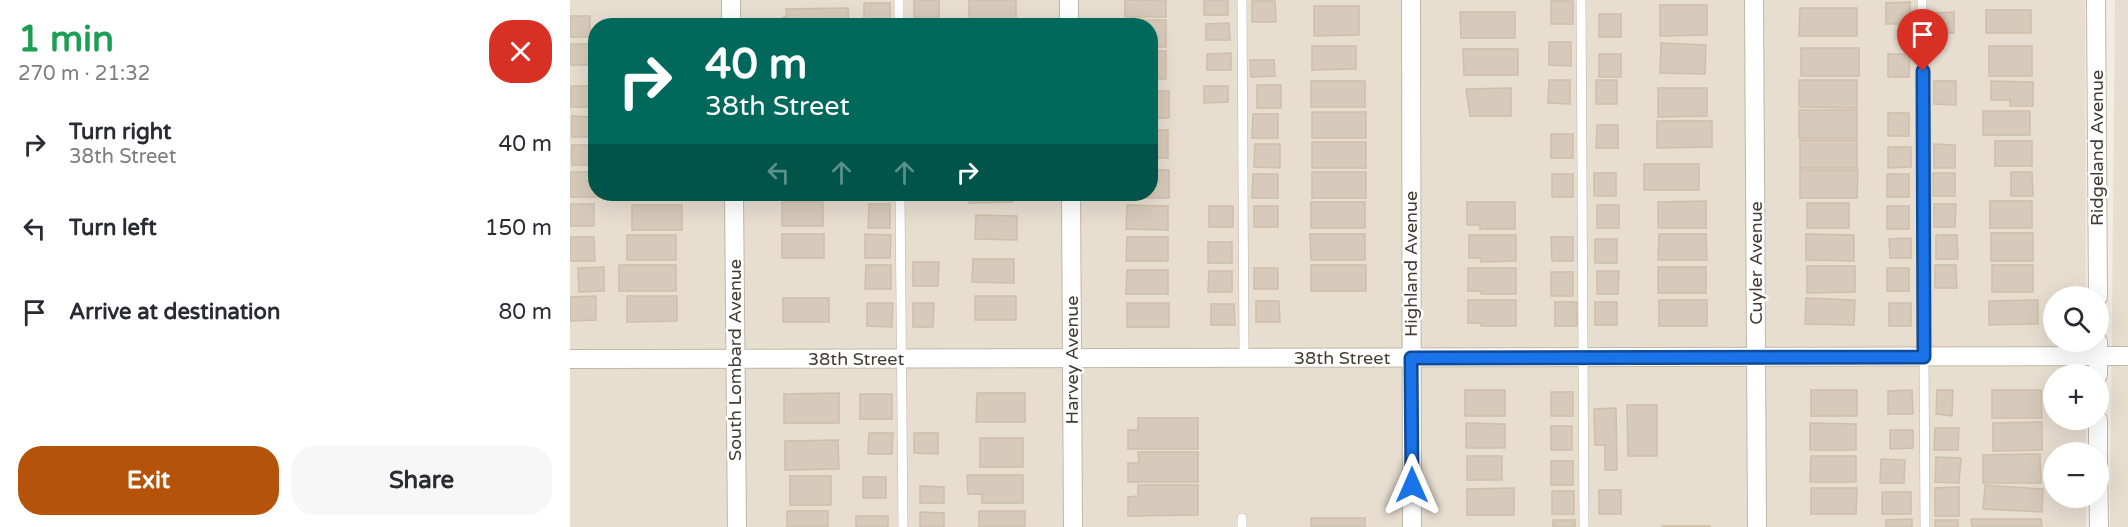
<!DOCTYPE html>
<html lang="en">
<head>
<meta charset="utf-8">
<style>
	:root { --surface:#fff; --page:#f7f7f7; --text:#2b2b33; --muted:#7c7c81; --accent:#b45309 }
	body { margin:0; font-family:"Varela Round",sans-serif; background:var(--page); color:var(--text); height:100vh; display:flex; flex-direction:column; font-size:22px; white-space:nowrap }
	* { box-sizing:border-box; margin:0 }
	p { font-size:20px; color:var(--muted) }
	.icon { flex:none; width:33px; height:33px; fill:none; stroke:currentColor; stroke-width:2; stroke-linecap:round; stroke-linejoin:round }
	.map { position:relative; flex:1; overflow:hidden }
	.drawer { display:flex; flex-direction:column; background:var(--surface); width:570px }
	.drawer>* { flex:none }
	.banner { position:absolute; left:18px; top:18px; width:570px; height:183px; border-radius:24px; box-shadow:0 6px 24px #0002; background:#00695c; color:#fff; overflow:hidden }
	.fabs { position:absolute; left:1473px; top:286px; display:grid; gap:12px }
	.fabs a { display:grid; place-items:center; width:66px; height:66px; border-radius:50%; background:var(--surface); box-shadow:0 6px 24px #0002; font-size:30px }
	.pin { position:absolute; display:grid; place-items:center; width:51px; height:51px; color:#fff; margin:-62px -26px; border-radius:50% 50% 50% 0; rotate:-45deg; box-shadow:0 0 6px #0007 }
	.pin .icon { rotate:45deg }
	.me { position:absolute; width:66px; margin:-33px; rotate:0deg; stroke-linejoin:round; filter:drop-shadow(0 0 4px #0008) }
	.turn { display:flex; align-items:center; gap:21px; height:126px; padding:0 18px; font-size:27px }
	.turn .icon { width:78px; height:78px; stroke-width:2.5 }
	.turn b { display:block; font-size:42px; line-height:51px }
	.lanes { display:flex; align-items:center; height:57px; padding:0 18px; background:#0003; justify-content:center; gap:30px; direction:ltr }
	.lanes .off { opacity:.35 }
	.round { display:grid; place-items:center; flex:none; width:63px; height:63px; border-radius:24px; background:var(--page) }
	.headline { display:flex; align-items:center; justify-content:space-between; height:102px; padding:0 18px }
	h1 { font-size:36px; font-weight:700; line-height:45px; color:#1e9e55 }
	.button { display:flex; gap:12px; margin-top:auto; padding:12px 18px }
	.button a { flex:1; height:69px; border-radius:24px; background:var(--accent); color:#fff; font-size:24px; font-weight:700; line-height:69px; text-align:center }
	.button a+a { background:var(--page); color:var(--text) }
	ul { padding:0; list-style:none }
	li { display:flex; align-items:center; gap:18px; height:84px; padding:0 18px }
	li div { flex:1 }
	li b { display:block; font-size:22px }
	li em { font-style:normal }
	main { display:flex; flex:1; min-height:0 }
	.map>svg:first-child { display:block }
	.residential { fill:#e7ded0; fill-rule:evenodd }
	.building { fill:#d7caba; stroke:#cfbfaa; stroke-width:1.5 }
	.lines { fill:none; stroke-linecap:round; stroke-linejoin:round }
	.service-casing { stroke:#c1b6a7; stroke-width:10 }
	.minor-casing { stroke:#c1b6a7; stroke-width:20 }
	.service { stroke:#fff; stroke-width:9 }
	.minor { stroke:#fff; stroke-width:18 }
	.route-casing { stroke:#114b97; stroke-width:15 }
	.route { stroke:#1a73e8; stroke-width:10 }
	.labels { text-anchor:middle; stroke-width:5; stroke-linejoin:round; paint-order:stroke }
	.street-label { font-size:18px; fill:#443c32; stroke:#fff }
</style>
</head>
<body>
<main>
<section class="drawer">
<div class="headline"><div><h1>1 min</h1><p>270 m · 21:32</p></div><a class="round" style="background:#d93025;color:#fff"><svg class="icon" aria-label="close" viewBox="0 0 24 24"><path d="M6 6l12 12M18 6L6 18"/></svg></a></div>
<ul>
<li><svg class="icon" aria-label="right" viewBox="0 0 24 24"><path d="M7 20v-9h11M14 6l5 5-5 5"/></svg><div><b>Turn right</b><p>38th Street</p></div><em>40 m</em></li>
<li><svg class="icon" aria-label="left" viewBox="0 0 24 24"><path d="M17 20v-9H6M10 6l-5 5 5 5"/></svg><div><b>Turn left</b></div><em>150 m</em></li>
<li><svg class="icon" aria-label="arrive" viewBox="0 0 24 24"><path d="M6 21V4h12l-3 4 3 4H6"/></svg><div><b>Arrive at destination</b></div><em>80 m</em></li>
</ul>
<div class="button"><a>Exit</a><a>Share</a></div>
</section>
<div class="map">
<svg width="1558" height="527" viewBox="0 0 1558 527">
	<rect width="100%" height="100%" fill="#f2ece2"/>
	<g class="residential">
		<path d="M0,0H1515L1516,297H1484V342H1516V375H1484V420H1516V453H1484V498H1516V527H0ZM26,26H580V194H26Z"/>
		<polygon points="1545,0 1558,0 1558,527 1540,527"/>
	</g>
	<g class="building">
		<rect x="344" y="0" width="25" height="17"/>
		<rect x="399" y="0" width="47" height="19"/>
		<rect x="555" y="0" width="41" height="17"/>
		<rect x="634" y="0" width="24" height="15"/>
		<polygon points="682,1 705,1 706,22 682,22"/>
		<rect x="981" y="1" width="22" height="23"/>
		<polygon points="1340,2 1340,24 1316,24 1316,3"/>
		<rect x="294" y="3" width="26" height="23"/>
		<polygon points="1090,5 1137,5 1137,35 1090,36"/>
		<polygon points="744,6 789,6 789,35 744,36"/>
		<polygon points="278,8 279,26 207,26 207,20 217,16 216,9"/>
		<polygon points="1230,8 1287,8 1287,36 1229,36"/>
		<rect x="1416" y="10" width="45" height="23"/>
		<polygon points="890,12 945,12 945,38 891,38"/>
		<polygon points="1384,12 1384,33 1364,33 1364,13"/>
		<rect x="1029" y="14" width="22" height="23"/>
		<rect x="0" y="16" width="20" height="21"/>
		<polygon points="555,20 596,20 596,47 580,47 580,26 555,26"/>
		<rect x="399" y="23" width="48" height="3"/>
		<polygon points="659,23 660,40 636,40 636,24"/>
		<polygon points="979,42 1001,42 1001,66 979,65"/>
		<polygon points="1091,43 1136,45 1135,74 1090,73"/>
		<rect x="0" y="44" width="20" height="21"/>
		<polygon points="742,46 786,46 786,69 742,70"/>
		<rect x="1419" y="46" width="43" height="30"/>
		<rect x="1231" y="48" width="58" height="28"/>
		<polygon points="893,49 948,49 948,75 894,75"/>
		<rect x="580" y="51" width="16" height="28"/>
		<polygon points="661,53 661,70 637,70 637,54"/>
		<rect x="1029" y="54" width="22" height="23"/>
		<polygon points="1318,54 1340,54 1339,77 1318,77"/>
		<polygon points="680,60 704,60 705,76 681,77"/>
		<polygon points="979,80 1000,80 1000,104 978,103"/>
		<rect x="1026" y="80" width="21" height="24"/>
		<polygon points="1229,80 1287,80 1287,108 1229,107"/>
		<rect x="741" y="81" width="54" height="26"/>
		<polygon points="1364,81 1386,81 1386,105 1364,104"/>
		<polygon points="1421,81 1463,82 1463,106 1440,106 1440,100 1421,100"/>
		<rect x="687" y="85" width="24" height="23"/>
		<rect x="1" y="86" width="20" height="21"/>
		<polygon points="634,86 658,86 658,102 634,103"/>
		<polygon points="941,88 941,116 900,116 896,89"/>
		<polygon points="1088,88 1137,88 1137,116 1088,117"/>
		<rect x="580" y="91" width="19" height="27"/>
		<rect x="1229" y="110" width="58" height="28"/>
		<rect x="1413" y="111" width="47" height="24"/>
		<rect x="742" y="112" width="54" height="26"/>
		<rect x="1318" y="113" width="21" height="23"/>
		<polygon points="683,114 708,114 708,138 682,138"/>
		<polygon points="2,116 22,117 22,137 2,137"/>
		<polygon points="1087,121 1142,121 1142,147 1087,148"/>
		<polygon points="1027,125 1048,125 1048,148 1026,148"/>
		<rect x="580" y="130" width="18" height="28"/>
		<rect x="981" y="134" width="22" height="24"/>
		<rect x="1230" y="140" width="57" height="28"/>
		<rect x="1425" y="141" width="37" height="25"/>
		<rect x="742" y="142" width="54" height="26"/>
		<polygon points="685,144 710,144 710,168 684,167"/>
		<polygon points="1364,144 1385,145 1385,168 1364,168"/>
		<rect x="2" y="145" width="20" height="20"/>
		<polygon points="1318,147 1341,147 1341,167 1318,168"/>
		<rect x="1074" y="164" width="55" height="26"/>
		<polygon points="580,170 599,170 599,198 558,198 558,194 580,194"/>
		<polygon points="1230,170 1288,170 1287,198 1230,198"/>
		<polygon points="0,172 26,172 26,194 32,194 32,197 0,197"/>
		<rect x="742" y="172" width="54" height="26"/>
		<polygon points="1441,172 1462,172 1463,196 1441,196"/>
		<rect x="1024" y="173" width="22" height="23"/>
		<rect x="1363" y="173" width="22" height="23"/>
		<polygon points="683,174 708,174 708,198 682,198"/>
		<rect x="982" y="174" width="21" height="23"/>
		<rect x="1317" y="174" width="22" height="23"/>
		<rect x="57" y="194" width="50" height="4"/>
		<rect x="295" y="194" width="26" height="4"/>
		<polygon points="399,194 443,194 443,202 399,203"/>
		<polygon points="1136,201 1136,228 1088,228 1088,202"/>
		<rect x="1420" y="201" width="42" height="27"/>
		<rect x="212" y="202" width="41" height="24"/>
		<rect x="741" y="202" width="54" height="26"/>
		<polygon points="897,202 945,202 945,229 910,229 910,225 897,225"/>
		<rect x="1237" y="203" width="42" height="25"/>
		<rect x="0" y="204" width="24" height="22"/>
		<polygon points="299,204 320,204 320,228 298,228"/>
		<polygon points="1364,204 1386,204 1385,227 1364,227"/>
		<rect x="62" y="205" width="50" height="25"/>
		<polygon points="557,205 598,206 598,230 556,229"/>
		<rect x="1027" y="205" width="22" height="23"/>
		<rect x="639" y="206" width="24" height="21"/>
		<rect x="684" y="206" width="24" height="21"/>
		<rect x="1317" y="206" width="22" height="23"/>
		<polygon points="406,215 447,216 447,240 405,239"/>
		<rect x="1421" y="233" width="42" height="28"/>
		<rect x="212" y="234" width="42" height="24"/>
		<polygon points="295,234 321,235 320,258 295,258"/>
		<polygon points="740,234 795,234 795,260 741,260"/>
		<polygon points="1089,234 1136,234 1137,260 1088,260"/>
		<polygon points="1236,234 1284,235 1284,261 1236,260"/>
		<rect x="57" y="235" width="49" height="25"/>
		<polygon points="899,235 946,235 946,261 911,262 911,258 899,258"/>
		<polygon points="1366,235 1387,235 1388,259 1366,259"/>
		<polygon points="0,237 24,237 25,261 0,261"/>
		<polygon points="557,237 598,237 598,261 556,261"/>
		<polygon points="981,237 1003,237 1003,261 982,261"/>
		<polygon points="1341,238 1341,258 1320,258 1319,239"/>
		<rect x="1025" y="239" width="22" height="24"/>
		<rect x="638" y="242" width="24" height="21"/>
		<polygon points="403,259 444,259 444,283 402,282"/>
		<polygon points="343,262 369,262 368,286 343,286"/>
		<rect x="49" y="265" width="57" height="26"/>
		<polygon points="296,265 321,265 321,289 295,289"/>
		<rect x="741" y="265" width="55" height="26"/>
		<polygon points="1365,265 1386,265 1387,288 1365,288"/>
		<rect x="1422" y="265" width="41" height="27"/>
		<polygon points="1237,266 1285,266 1285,292 1237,293"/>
		<polygon points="34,267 34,291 9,292 8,268"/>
		<rect x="1088" y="267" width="48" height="26"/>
		<rect x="684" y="268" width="24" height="21"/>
		<polygon points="898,268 946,268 946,294 911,294 911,291 898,291"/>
		<rect x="1317" y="268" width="22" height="23"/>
		<polygon points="557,270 598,270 598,294 556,294"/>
		<polygon points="639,271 662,271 662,292 638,292"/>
		<polygon points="1027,271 1049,271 1048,294 1027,294"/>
		<rect x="981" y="272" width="22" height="24"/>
		<polygon points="26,296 26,320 0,321 0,297"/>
		<polygon points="57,296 107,296 107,321 57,322"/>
		<rect x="405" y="296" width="41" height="24"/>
		<rect x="213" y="298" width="46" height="24"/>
		<polygon points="1236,298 1285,300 1284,325 1235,324"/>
		<polygon points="898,300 946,300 946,326 911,326 911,323 898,323"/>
		<rect x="1089" y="300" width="48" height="26"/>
		<polygon points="1468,300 1468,324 1419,325 1419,301"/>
		<polygon points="686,301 709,301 710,322 686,322"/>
		<rect x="985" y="302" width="22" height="24"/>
		<rect x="1025" y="302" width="22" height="23"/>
		<polygon points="297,303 323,303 322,327 297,326"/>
		<polygon points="343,303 364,303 363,327 343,327"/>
		<rect x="557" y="303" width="42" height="24"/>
		<rect x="1319" y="303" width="22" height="23"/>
		<polygon points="641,304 664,304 665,325 641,325"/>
		<rect x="895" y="390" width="40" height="26"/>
		<rect x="1241" y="390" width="46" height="26"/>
		<polygon points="1342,390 1343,414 1318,414 1318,391"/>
		<polygon points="1367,390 1383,390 1382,416 1366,414"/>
		<polygon points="1422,390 1471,390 1472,418 1422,418"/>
		<rect x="981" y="392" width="22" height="24"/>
		<polygon points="269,393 269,423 214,423 214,394"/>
		<polygon points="407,393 455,393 455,422 406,422"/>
		<rect x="290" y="394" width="32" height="25"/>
		<polygon points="1057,405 1087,405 1087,456 1058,456"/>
		<polygon points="1046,408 1047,470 1035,470 1035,445 1025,445 1024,409"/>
		<polygon points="568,418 628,418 628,449 558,449 558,430 568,430"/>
		<polygon points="1472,422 1472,450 1423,451 1423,423"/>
		<polygon points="896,423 935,424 935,448 896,448"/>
		<polygon points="1240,423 1286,424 1286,450 1240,450"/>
		<rect x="981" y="426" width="21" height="24"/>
		<polygon points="1365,428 1389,428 1388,450 1364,450"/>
		<polygon points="1320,430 1343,430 1343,448 1320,449"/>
		<polygon points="299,433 323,433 322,454 298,454"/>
		<polygon points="344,433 368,433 368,454 344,453"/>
		<rect x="410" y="438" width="43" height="29"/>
		<polygon points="268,440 269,469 215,470 215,441"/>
		<polygon points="568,452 628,452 628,482 558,482 558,463 569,463"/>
		<polygon points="1470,454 1471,483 1413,483 1413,455"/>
		<rect x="897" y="456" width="35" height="24"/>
		<polygon points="1241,456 1286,456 1286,482 1240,482"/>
		<polygon points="1366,457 1391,458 1389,483 1365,482"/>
		<polygon points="1311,459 1335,460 1334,483 1310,483"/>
		<rect x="981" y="461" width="22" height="24"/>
		<polygon points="397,475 453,475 453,503 412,503 412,494 398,494"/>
		<rect x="220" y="476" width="41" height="29"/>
		<rect x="293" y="477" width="23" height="21"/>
		<polygon points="568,485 628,485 628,515 558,516 558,497 568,496"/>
		<polygon points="1415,485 1473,489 1472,512 1413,509"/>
		<polygon points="350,486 374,487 374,503 350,503"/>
		<polygon points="1389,487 1389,516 1365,516 1365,488"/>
		<polygon points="944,488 944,515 897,515 897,489"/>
		<polygon points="1241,488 1287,488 1286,514 1241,514"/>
		<rect x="1029" y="490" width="22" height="24"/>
		<rect x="982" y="491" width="22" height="23"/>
		<rect x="1312" y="492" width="29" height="22"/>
		<rect x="217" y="511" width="41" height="16"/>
		<rect x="409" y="511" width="46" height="16"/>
		<polygon points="350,512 374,513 374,527 350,527"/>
		<rect x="286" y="516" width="32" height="11"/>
		<rect x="741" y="518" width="54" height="9"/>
		<polygon points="1342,519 1342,527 1316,527 1316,520"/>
		<polygon points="1401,519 1471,519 1472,527 1402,527"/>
		<rect x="983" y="520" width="22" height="7"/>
		<rect x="1365" y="520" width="23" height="7"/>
		<rect x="1092" y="526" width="48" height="1"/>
	</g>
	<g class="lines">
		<g class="service-casing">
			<g id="service">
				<polyline points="329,0 329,26"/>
				<polyline points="672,0 674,358"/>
				<polyline points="1011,0 1014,527"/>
				<polyline points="1352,0 1355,527"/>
				<polyline points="330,194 333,527"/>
				<polyline points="672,518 672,527"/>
			</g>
		</g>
		<g class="minor-casing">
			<g id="minor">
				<polyline points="161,0 161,26"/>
				<polyline points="499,0 499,26"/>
				<polyline points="841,0 842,527"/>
				<polyline points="1184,0 1187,527"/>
				<polyline points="1526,0 1528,297"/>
				<polyline points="164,194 167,527"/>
				<polyline points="501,194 503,527"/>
				<polyline points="1528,342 1528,375"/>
				<polyline points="0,359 1558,356"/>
				<polyline points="1528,420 1528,453"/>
				<polyline points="1528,457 1529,527"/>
			</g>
		</g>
		<use href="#service" class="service"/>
		<use href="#minor" class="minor"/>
	</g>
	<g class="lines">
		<g class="route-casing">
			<polyline id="route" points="842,485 841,358 1354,357 1353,71"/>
		</g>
		<use href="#route" class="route"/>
	</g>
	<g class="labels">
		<g class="street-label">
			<text transform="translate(1527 148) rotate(-90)" y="6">Ridgeland Avenue</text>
			<text transform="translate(1186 263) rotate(-90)" y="6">Cuyler Avenue</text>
			<text transform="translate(841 264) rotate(-90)" y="6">Highland Avenue</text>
			<text x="772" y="364">38th Street</text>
			<text x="286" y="365">38th Street</text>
			<text transform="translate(165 360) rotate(-90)" y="6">South Lombard Avenue</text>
			<text transform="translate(502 360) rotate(-90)" y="6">Harvey Avenue</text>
		</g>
	</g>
</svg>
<div class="fabs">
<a><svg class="icon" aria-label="search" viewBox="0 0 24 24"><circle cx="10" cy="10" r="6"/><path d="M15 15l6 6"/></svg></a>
<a>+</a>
<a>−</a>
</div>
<div class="pin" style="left:1353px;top:71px;background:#d93025"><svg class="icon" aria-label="arrive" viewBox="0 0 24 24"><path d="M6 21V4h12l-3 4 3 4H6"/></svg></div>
<svg class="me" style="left:842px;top:485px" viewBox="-20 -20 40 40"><path d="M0-17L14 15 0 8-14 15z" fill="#1a73e8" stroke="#fff" stroke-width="4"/></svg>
<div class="banner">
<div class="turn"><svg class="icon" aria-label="right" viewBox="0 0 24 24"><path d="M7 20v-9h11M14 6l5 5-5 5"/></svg><div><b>40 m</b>38th Street</div></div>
<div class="lanes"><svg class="icon off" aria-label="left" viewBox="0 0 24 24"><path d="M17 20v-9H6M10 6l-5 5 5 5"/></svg><svg class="icon off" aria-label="ahead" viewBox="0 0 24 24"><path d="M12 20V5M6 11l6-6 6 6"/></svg><svg class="icon off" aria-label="ahead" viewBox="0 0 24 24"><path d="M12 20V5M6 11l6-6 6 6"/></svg><svg class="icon" aria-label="right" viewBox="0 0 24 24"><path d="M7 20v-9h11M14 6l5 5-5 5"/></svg></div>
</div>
</div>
</main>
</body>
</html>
